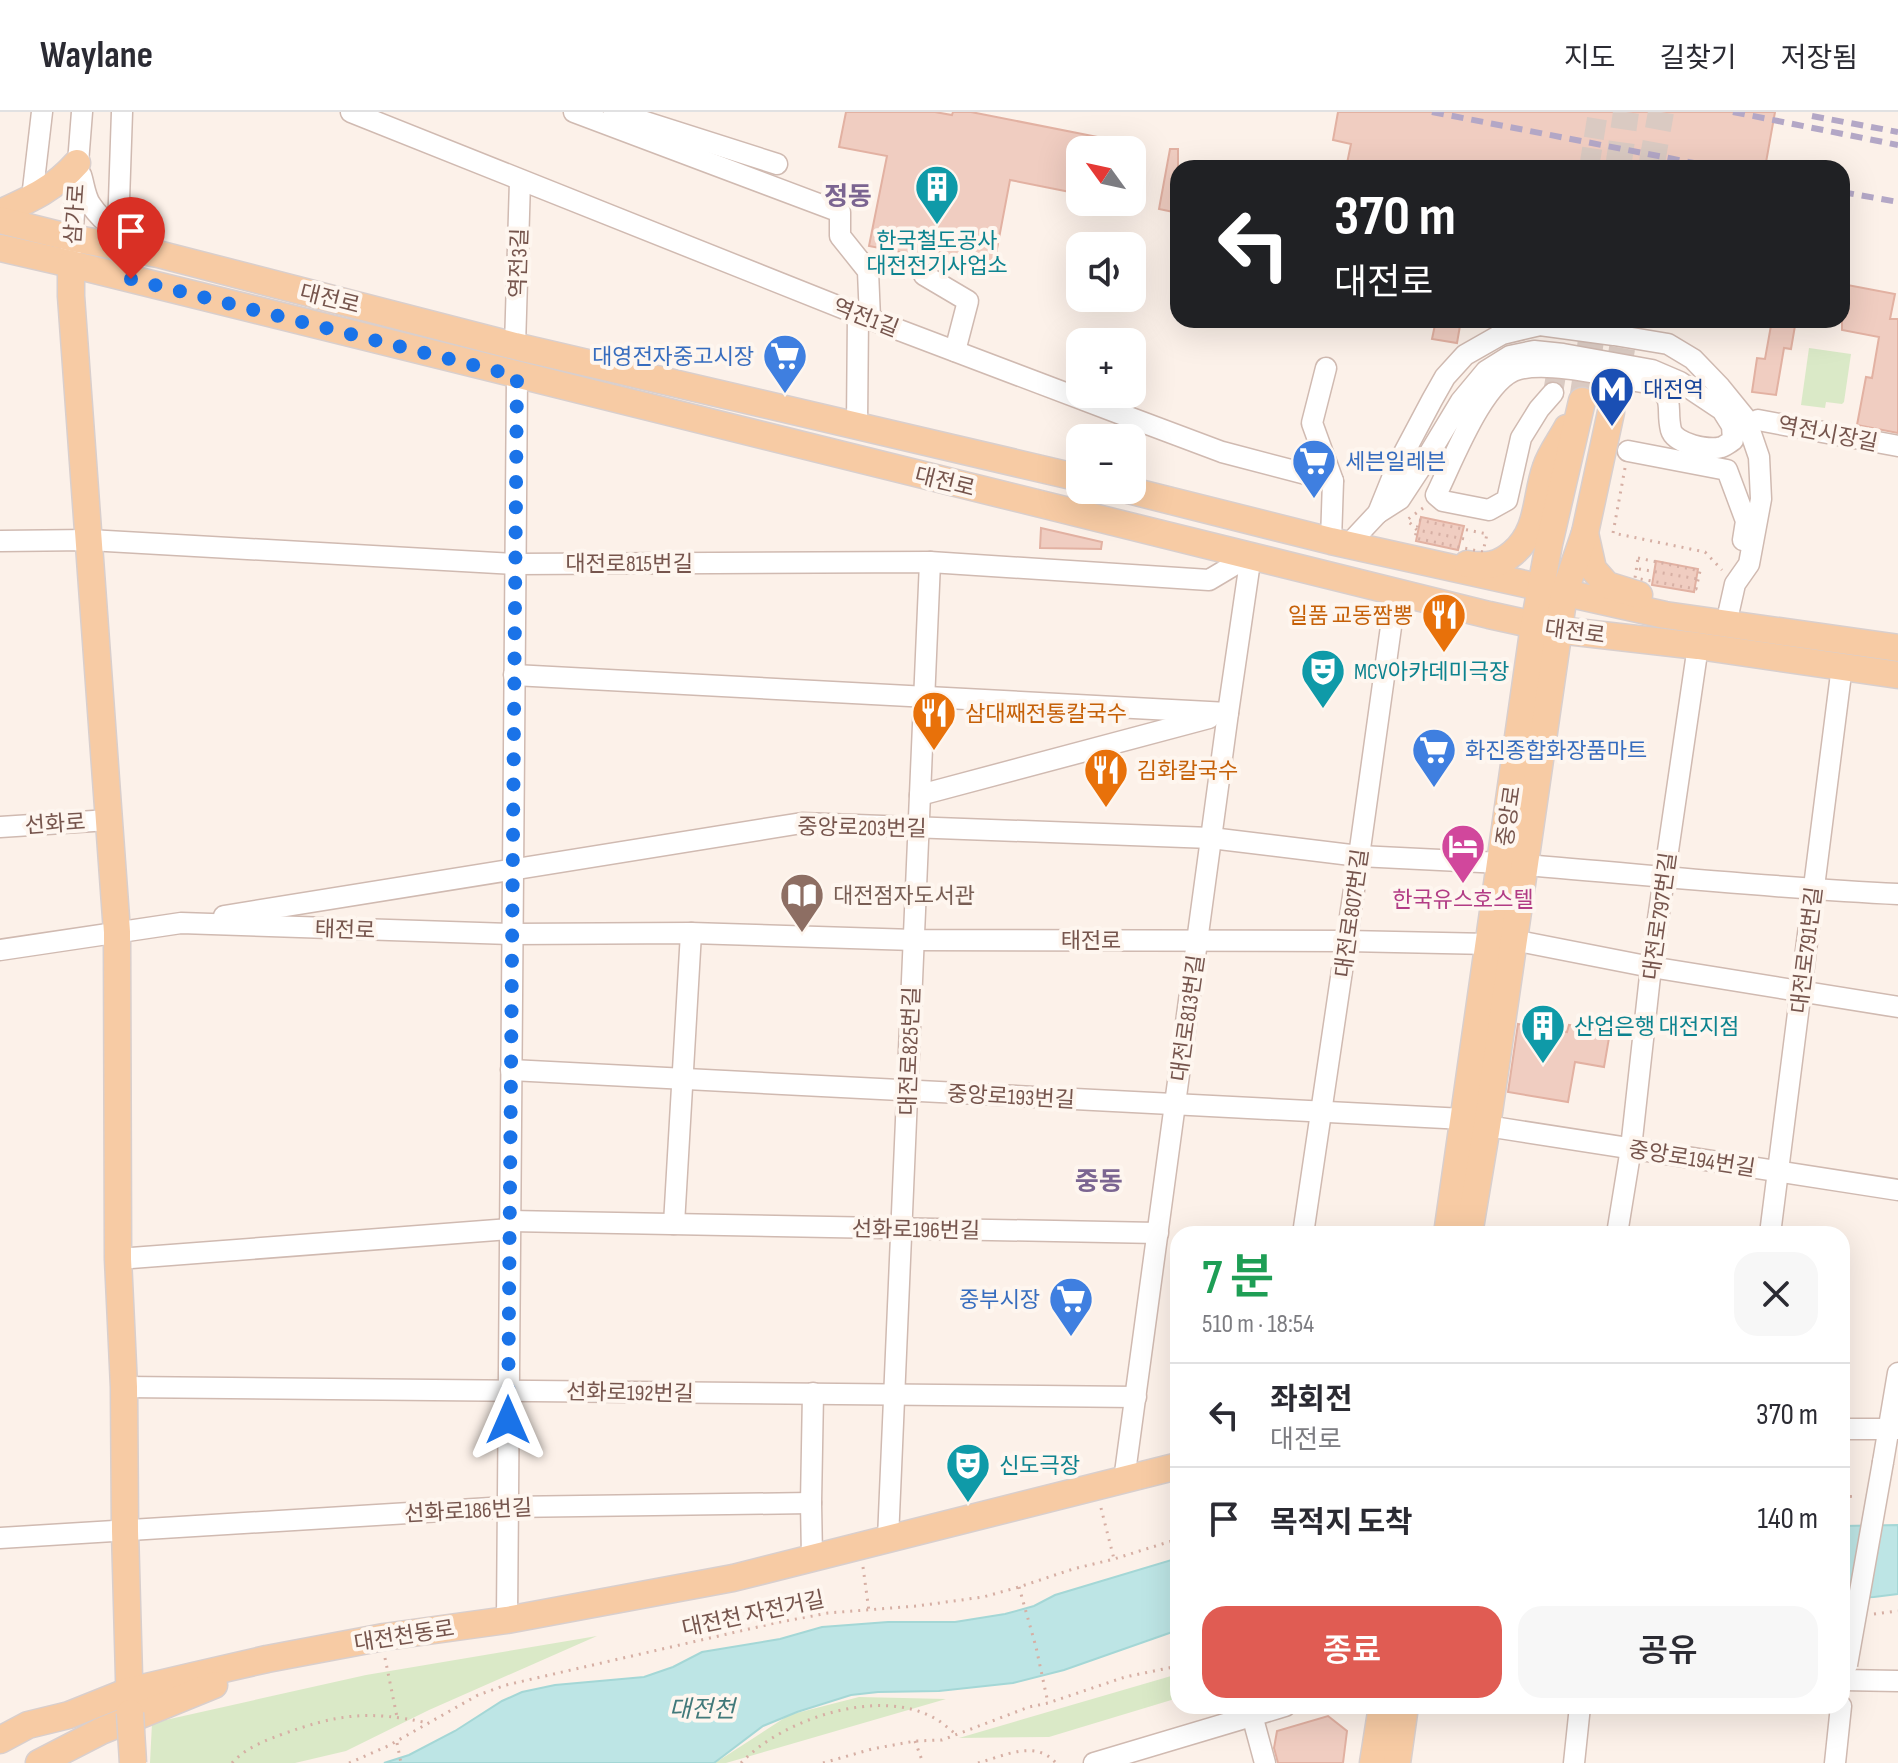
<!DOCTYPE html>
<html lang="ko">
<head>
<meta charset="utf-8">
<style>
	:root { --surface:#fff; --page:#f7f7f7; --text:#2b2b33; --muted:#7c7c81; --line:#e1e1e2; --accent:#e05c53 }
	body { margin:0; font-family:"Sofia Sans Condensed","Noto Sans KR",sans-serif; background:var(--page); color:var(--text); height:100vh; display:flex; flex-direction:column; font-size:30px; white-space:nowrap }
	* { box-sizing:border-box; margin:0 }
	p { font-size:26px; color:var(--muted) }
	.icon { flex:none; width:44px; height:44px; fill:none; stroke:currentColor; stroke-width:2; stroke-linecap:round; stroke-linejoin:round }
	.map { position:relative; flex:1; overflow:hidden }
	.drawer { position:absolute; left:1170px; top:1114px; width:680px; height:488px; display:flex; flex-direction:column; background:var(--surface); border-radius:24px; box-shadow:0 8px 32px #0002 }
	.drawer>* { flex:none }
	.top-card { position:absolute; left:1170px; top:48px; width:680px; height:168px; border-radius:24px; box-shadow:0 8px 32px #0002; background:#202124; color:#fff; overflow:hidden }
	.needle { width:52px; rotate:303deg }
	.buttons { position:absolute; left:1066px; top:24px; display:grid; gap:16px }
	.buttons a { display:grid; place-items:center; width:80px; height:80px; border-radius:16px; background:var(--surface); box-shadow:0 8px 32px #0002; font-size:40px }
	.pin { position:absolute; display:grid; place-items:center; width:68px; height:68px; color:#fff; margin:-82px -34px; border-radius:50% 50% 50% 0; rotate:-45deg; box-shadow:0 0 8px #0007 }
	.pin .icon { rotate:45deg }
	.me { position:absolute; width:88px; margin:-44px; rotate:0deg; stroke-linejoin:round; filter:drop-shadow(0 0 6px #0008) }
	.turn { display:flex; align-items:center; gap:28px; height:168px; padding:0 32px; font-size:36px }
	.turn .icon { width:104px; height:104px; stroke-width:2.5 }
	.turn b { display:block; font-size:56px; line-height:68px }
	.round { display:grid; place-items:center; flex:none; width:84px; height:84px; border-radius:24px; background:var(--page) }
	.summary { display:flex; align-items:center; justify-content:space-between; height:136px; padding:0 32px }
	h1 { font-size:48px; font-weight:600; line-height:60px; color:#1e9e55 }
	.cta { display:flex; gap:16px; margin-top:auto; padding:16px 32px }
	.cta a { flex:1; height:92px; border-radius:24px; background:var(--accent); color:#fff; font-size:32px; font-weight:600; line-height:92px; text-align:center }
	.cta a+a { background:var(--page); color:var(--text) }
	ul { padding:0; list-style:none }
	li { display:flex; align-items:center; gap:24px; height:104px; padding:0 32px; border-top:2px solid var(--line) }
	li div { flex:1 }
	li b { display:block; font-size:30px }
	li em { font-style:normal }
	header { display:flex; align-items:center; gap:48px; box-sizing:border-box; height:112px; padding:0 40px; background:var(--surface); border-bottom:2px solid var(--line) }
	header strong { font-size:38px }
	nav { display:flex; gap:44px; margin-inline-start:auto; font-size:28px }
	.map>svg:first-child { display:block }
	.green { fill:#dae9c7 }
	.water { fill:#bde5e5; stroke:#a4d7d6; stroke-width:2 }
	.building { fill:#f0cdc1; stroke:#e2b1a2; stroke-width:2 }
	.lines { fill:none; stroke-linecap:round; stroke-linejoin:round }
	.minor-tunnel { stroke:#dacac2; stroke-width:20; stroke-dasharray:20 10; stroke-linecap:butt }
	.major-tunnel { stroke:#dacac2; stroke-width:26; stroke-dasharray:26 13; stroke-linecap:butt }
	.minor-casing { stroke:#d0bab1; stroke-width:23 }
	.major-casing { stroke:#d9cfcd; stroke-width:29 }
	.path { stroke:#d6afa4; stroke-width:3; stroke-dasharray:2 6; stroke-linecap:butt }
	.minor { stroke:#fff; stroke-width:20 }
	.major { stroke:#f7cba4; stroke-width:26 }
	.rail { stroke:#b3a7c6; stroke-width:6; stroke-dasharray:12 8; stroke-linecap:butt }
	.minor-bridge-casing { stroke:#d0bab1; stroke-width:23; stroke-linecap:butt }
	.major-bridge-casing { stroke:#d9cfcd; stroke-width:29; stroke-linecap:butt }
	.minor-bridge { stroke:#fff; stroke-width:20 }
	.major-bridge { stroke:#f7cba4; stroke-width:26 }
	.route { stroke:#1a73e8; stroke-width:14; stroke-dasharray:0 25.2 }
	.labels { text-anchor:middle; stroke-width:8; stroke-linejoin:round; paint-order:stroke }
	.street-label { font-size:22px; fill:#76554d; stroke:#fef6ef }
	.culture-label { font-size:22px; fill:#0d838f; stroke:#fef6ef; text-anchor:start }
	.shop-label { font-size:22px; fill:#366cbe; stroke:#fef6ef; text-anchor:end }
	.transit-label { font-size:22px; fill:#164399; stroke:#fef6ef; text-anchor:start }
	.food-label { font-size:22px; fill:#c56008; stroke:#fef6ef; text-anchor:start }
	.education-label { font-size:22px; fill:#785e54; stroke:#fef6ef; text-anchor:start }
	.hotel-label { font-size:22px; fill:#b23c85; stroke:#fef6ef }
	.water-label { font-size:24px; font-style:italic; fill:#41797a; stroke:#fef6ef }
	.quarter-label { font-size:26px; font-weight:bold; fill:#7b6591; stroke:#fef6ef }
</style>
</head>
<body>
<header>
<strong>Waylane</strong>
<nav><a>지도</a><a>길찾기</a><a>저장됨</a></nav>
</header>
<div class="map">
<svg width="1898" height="1651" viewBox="0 0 1898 1651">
	<rect width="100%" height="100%" fill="#fcf1e9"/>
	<g class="green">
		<polygon points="1809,236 1851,242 1844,290 1842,292 1826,290 1825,296 1801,293"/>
		<polygon points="597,1524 429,1598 346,1639 295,1651 150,1651 152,1611 366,1563"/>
		<polygon points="1178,1562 1178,1586 1049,1625 959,1626"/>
		<polygon points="859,1585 946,1587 726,1651 715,1651 789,1603"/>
	</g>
	<g class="water">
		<polygon points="1898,1413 1898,1482 1874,1485 1842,1486 1842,1414"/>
		<polygon points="1178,1446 1178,1518 1064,1558 1013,1571 939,1579 878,1580 851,1583 797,1600 763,1614 714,1651 384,1651 409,1643 455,1619 502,1589 522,1580 555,1573 644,1565 673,1555 702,1540 780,1527 822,1515 888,1510 955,1510 1005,1502 1034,1494 1055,1483"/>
	</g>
	<g class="building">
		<polygon points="846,0 935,0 952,3 953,0 971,0 1128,31 1127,38 1080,38 1080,82 1010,68 993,158 869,134 887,44 839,35"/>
		<polygon points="1338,0 1775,0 1765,56 1346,56 1351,32 1333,28"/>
		<polygon points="1170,37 1178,37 1178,101 1159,97"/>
		<polygon points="1842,172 1895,182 1890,207 1898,207 1898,321 1857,313 1866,265 1872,266 1879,225 1842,218"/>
		<polygon points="1436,208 1461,208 1457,231 1432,227"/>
		<polygon points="1772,208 1796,208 1791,237 1784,236 1776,283 1752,280 1757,246 1765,247"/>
		<polygon points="1421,405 1464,414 1458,438 1416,429"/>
		<polygon points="1041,416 1102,430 1101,437 1040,436"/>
		<polygon points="1656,449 1698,457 1694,480 1652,473"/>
		<polygon points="1518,912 1567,920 1569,913 1610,920 1604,955 1575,950 1568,990 1508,980"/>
		<polygon points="1328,1604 1347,1619 1343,1651 1278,1651 1274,1636 1277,1619"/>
	</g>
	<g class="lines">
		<g class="minor-tunnel">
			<polyline points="1589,56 1598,0"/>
			<polyline points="1553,281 1565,208"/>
		</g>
		<g class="major-tunnel">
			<polyline points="1618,56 1626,0"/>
			<polyline points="1651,56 1661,0"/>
			<polyline points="1582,289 1594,208"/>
			<polyline points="1611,300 1627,208"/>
		</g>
		<g class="minor-casing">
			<g id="minor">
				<polyline points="351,0 870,207 1126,304 1222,340 1333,369 1331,429"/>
				<polyline points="574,0 840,100 840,124 868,159 870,207"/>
				<polyline points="614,0 777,52"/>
				<path d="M81,63C84,72 85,85 91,93C104,113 127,126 147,137"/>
				<polyline points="32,86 42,0"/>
				<polyline points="118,118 122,0"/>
				<polyline points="71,140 82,0"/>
				<polyline points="924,163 968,189 955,239"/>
				<polyline points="515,234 520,69"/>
				<polyline points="1326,256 1312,311 1333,369"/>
				<polyline points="1758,308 1898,334"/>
				<polyline points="857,313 858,202"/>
				<polyline points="1628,339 1727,358 1746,409 1743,428"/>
				<path d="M1378,401L1400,387L1423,352L1461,289L1486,259L1510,244L1534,239L1563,242L1652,258L1680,270L1722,298L1732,314L1733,328C1732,329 1723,335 1722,335C1709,339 1675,332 1671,318C1665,294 1678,285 1648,271C1612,265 1553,249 1519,257C1484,265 1452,351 1436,383L1443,389L1489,398L1507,388L1521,326L1539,297L1553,281"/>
				<polyline points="0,429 89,428 515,452 930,450 1209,468 1251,443"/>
				<polyline points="1349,432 1378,401 1397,354 1432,288 1445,265 1465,243 1502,222 1540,213 1614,223 1668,232 1693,247 1720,275 1746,307 1759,345 1761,387 1749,452 1735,472 1726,512"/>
				<polyline points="514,563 1228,601"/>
				<polyline points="920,683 1209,606"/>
				<polyline points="0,715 109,708"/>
				<path d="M1524,753C1649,763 1773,776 1898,782"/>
				<polyline points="224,804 802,711 1211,726 1359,744 1501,751"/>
				<polyline points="1513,828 1651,855 1898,895"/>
				<polyline points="0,838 181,811 512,822 691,821 914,828 1347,829 1490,832"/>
				<polyline points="511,958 1464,1007"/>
				<polyline points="1487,1014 1898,1078"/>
				<polyline points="510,1109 1158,1121"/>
				<polyline points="674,1112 691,821"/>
				<polyline points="1303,1122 1359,744 1396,479"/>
				<polyline points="1617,1122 1631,1036 1651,855 1698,534"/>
				<polyline points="1770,1122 1842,554"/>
				<polyline points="118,1147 510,1117"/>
				<polyline points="124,1275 1136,1285"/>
				<polyline points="1842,1317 1898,1317"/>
				<polyline points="1883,1350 1898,1261"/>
				<polyline points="1124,1368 1228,601 1251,443"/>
				<polyline points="0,1426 507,1395 811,1391"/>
				<polyline points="888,1427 930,450"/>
				<polyline points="812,1445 811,1391 813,1281"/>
				<polyline points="507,1508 517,264"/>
				<polyline points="1842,1568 1898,1569"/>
				<polyline points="1252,1603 1265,1651"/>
				<polyline points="1094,1651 1285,1594"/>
				<polyline points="1574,1651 1580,1594"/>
				<polyline points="1835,1651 1841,1594"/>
			</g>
		</g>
		<g class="major-casing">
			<g id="major">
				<path d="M0,101C31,87 54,77 77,51"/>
				<polyline points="0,108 72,126 158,142 515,234 1080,366"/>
				<polyline points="0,136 71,152 1489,503 1558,518 1698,534 1898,563"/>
				<polyline points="71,152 71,184 117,820 118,1147 124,1275 125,1419 130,1601"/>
				<polyline points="1128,378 1331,429 1665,503 1898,536"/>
				<polyline points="1585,421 1593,457 1607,473 1639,483"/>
				<path d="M1467,452C1486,455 1498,454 1513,441C1540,418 1535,385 1546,355C1550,342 1560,329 1567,316"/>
				<polyline points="1447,1122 1534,513 1549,432 1582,289"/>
				<polyline points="1469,1122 1487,1014 1564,482 1585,421 1611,300"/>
				<polyline points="0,1628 28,1613 69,1603 129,1579 193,1564 267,1547 384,1525 507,1508 733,1466 1178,1354"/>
				<polyline points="39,1651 101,1619 214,1573"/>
				<polyline points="1373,1651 1382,1594"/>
				<polyline points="1397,1651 1405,1594"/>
			</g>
		</g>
		<g class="path">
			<polyline points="1625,356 1613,421 1705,440 1722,458"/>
			<polyline points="1423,396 1407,408 1417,418 1470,428"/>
			<polygon points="1419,408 1487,422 1483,440 1415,426"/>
			<polygon points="1638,446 1700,459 1696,477 1635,466"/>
			<polyline points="1639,457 1698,467"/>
			<polyline points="1842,1385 1858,1384"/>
			<polyline points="1101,1396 1114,1447"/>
			<polyline points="863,1455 869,1499"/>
			<polyline points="1019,1475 1036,1535 1048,1591"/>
			<polyline points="1874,1502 1898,1499"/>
			<polyline points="385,1546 397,1605"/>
			<polyline points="915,1629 923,1651"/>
			<polyline points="397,1631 401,1651"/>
			<path d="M232,1651C244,1637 264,1629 280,1623C338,1602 367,1598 428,1611"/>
			<polyline points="349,1651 388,1634 478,1583 506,1573 775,1511 828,1501 917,1494 983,1485 1019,1475 1073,1457 1114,1447 1178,1427"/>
			<path d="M741,1651C782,1607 880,1574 936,1607C943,1611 949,1617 956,1622"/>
			<polyline points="823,1651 872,1637 915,1629 942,1628 1029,1595 1048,1591 1125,1565 1178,1554"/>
			<path d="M978,1651C1004,1644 1035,1627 1056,1651"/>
		</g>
		<use href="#minor" class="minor"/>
		<use href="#major" class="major"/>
		<g class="rail">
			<polyline points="1432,0 1720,56"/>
			<polyline points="1733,0 1898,33"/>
			<polyline points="1812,4 1898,20"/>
			<polyline points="1842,80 1898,90"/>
		</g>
		<g class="minor-bridge-casing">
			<polyline id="minor-bridge" points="1847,1553 1883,1350"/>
		</g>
		<g class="major-bridge-casing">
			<polyline id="major-bridge" points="130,1601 133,1651"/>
		</g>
		<use href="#minor-bridge" class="minor-bridge"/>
		<use href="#major-bridge" class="major-bridge"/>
	</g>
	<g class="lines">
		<polyline class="route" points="131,167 517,264 508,1308"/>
	</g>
	<defs>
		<g id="building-pin" transform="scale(2.3)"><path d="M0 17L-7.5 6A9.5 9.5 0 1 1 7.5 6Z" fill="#0f9aa8" stroke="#fef6ef"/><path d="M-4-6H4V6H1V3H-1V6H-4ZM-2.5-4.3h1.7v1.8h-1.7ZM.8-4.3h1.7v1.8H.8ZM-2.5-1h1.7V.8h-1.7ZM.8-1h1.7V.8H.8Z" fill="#fff"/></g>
		<g id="supermarket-pin" transform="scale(2.3)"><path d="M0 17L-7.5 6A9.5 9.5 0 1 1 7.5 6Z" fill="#3f7fe0" stroke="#fef6ef"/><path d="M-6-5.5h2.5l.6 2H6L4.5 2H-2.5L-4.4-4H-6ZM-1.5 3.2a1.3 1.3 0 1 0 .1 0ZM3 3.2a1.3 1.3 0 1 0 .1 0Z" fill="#fff"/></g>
		<g id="metro-pin" transform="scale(2.3)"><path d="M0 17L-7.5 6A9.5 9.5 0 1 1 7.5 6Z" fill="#1a4fb4" stroke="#fef6ef"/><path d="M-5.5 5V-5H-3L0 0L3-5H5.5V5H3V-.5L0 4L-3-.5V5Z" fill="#fff"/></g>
		<g id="restaurant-pin" transform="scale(2.3)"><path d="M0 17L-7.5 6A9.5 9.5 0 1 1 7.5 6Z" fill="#e8710a" stroke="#fef6ef"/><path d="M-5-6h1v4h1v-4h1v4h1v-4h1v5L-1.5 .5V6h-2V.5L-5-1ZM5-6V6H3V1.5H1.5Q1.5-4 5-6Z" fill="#fff"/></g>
		<g id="theatre-pin" transform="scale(2.3)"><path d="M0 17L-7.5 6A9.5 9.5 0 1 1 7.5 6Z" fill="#0f9aa8" stroke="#fef6ef"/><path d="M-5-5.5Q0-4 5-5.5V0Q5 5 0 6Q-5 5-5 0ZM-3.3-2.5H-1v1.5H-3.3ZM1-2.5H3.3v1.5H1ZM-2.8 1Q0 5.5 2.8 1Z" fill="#fff"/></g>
		<g id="hotel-pin" transform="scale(2.3)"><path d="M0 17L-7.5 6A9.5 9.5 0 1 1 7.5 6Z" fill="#d1479c" stroke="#fef6ef"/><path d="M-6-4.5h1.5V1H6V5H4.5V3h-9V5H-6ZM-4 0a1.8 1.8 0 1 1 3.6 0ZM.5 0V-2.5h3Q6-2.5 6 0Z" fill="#fff"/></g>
		<g id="library-pin" transform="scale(2.3)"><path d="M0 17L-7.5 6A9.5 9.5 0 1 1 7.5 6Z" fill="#8d6e63" stroke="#fef6ef"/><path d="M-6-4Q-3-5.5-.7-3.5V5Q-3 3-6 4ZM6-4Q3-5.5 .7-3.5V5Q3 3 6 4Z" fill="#fff"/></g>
	</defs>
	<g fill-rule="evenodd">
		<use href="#building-pin" x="937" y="75"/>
		<use href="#supermarket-pin" x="785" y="244"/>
		<use href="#metro-pin" x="1612" y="277"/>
		<use href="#supermarket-pin" x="1314" y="349"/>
		<use href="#restaurant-pin" x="1444" y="503"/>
		<use href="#theatre-pin" x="1323" y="559"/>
		<use href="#restaurant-pin" x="934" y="601"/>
		<use href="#supermarket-pin" x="1434" y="638"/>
		<use href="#restaurant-pin" x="1106" y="658"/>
		<use href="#hotel-pin" x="1463" y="734"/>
		<use href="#library-pin" x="802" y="783"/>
		<use href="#building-pin" x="1543" y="914"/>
		<use href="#supermarket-pin" x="1071" y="1187"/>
		<use href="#theatre-pin" x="968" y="1353"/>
	</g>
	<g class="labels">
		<g class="street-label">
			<text transform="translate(74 102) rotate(-86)" y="8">삼가로</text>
			<text transform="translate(518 151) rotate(-88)" y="8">역전3길</text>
			<text transform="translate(330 186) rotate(14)" y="8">대전로</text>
			<text transform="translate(866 205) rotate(21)" y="8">역전1길</text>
			<text transform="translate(1828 321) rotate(11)" y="8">역전시장길</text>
			<text transform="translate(945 369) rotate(14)" y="8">대전로</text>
			<text x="629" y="459">대전로815번길</text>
			<text transform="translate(1575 519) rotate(8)" y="8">대전로</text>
			<text transform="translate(1508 704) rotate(-82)" y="8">중앙로</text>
			<text transform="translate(55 711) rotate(-4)" y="8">선화로</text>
			<text transform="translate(862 715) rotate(1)" y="8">중앙로203번길</text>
			<text transform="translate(1351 801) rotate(-82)" y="8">대전로807번길</text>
			<text transform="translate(1659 804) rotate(-82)" y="8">대전로797번길</text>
			<text transform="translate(345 817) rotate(2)" y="8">태전로</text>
			<text x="1091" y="836">태전로</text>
			<text transform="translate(1806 838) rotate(-83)" y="8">대전로791번길</text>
			<text transform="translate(1187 906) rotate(-82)" y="8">대전로813번길</text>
			<text transform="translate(909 939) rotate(-88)" y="8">대전로825번길</text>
			<text transform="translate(1011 984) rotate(3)" y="8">중앙로193번길</text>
			<text transform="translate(1692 1046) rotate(9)" y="8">중앙로194번길</text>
			<text transform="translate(916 1117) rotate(1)" y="8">선화로196번길</text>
			<text transform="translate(630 1280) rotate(1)" y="8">선화로192번길</text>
			<text transform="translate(468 1398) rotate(-3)" y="8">선화로186번길</text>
			<text transform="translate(753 1501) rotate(-12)" y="8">대전천 자전거길</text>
			<text transform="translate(404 1523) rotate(-9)" y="8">대전천동로</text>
		</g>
		<g class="culture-label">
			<text x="937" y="136" text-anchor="middle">한국철도공사<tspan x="937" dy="25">대전전기사업소</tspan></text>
			<text x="1354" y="567">MCV아카데미극장</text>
			<text x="1574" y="922">산업은행 대전지점</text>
			<text x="999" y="1361">신도극장</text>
		</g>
		<g class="shop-label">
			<text x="754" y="252">대영전자중고시장</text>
			<text x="1345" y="357" text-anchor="start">세븐일레븐</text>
			<text x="1465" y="646" text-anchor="start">화진종합화장품마트</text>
			<text x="1040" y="1195">중부시장</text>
		</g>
		<g class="transit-label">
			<text x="1643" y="285">대전역</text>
		</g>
		<g class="food-label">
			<text x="1413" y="511" text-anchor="end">일품 교동짬뽕</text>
			<text x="965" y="609">삼대째전통칼국수</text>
			<text x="1137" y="666">김화칼국수</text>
		</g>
		<g class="education-label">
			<text x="833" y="791">대전점자도서관</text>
		</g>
		<g class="hotel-label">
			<text x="1463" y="795">한국유스호스텔</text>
		</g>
		<g class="water-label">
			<text x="702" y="1605">대전천</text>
		</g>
		<g class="quarter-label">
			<text x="848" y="93">정동</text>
			<text x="1099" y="1078">중동</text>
		</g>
	</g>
</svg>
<div class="buttons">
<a><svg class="needle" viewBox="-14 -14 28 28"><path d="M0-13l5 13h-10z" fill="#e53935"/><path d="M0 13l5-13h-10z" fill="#7c7c81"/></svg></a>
<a><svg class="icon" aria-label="sound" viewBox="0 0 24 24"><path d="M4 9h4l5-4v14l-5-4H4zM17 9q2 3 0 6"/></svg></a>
<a>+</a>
<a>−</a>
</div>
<div class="pin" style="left:131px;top:167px;background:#d93025"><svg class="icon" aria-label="arrive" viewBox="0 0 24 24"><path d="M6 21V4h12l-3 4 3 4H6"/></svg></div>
<svg class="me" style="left:508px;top:1308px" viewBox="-20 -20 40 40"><path d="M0-17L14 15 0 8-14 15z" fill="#1a73e8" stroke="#fff" stroke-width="4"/></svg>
<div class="top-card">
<div class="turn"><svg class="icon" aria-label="left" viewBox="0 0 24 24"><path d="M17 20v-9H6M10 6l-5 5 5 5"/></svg><div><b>370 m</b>대전로</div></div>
</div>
<section class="drawer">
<div class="summary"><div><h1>7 분</h1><p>510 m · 18:54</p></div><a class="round"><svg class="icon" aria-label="close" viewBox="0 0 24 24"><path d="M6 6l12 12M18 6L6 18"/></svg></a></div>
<ul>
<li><svg class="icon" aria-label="left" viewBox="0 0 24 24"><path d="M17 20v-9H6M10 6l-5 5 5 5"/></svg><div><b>좌회전</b><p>대전로</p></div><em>370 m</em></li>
<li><svg class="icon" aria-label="arrive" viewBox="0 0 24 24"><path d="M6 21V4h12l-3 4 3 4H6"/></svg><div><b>목적지 도착</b></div><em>140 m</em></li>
</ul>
<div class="cta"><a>종료</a><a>공유</a></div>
</section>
</div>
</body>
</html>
